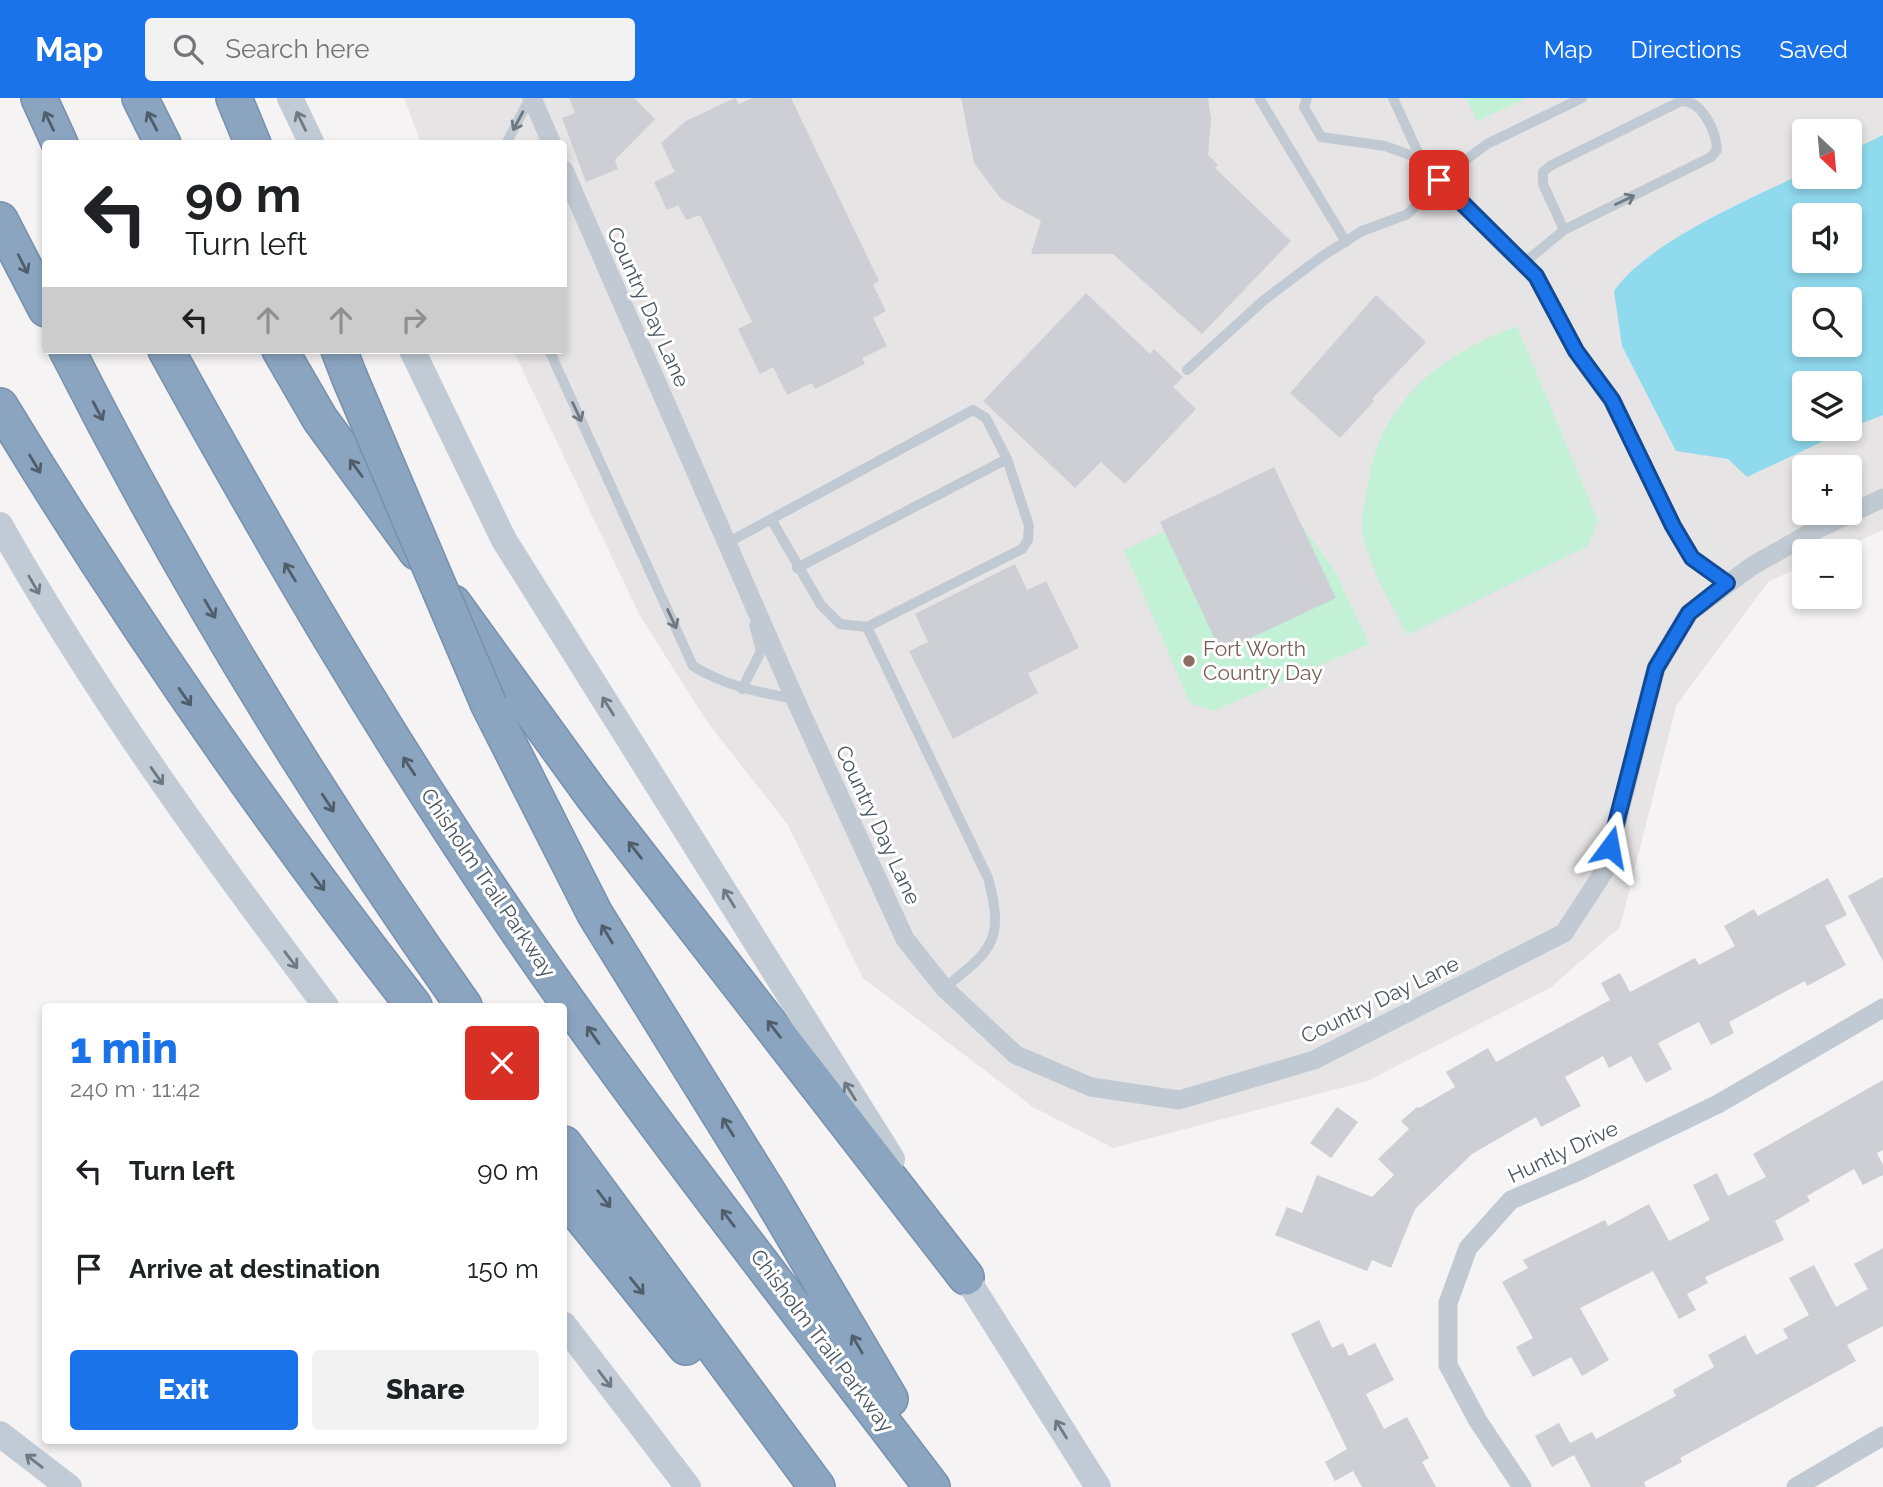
<!DOCTYPE html>
<html lang="en">
<head>
<meta charset="utf-8">
<style>
	:root { --surface:#fff; --page:#f2f2f2; --text:#202124; --muted:#757577; --accent:#1a73e8 }
	body { margin:0; font-family:Raleway,sans-serif; background:var(--page); color:var(--text); height:100vh; display:flex; flex-direction:column; font-size:26px; white-space:nowrap }
	* { box-sizing:border-box; margin:0 }
	p { font-size:23px; color:var(--muted) }
	.icon { flex:none; width:38px; height:38px; fill:none; stroke:currentColor; stroke-width:2; stroke-linecap:round; stroke-linejoin:round }
	.map { position:relative; flex:1; overflow:hidden }
	.panel { position:absolute; left:42px; top:905px; width:525px; height:441px; display:flex; flex-direction:column; background:var(--surface); border-radius:7px; box-shadow:0 4px 10px #0003 }
	.panel>* { flex:none }
	.top-card { position:absolute; left:42px; top:42px; width:525px; height:214px; border-radius:7px; box-shadow:0 4px 10px #0003; background:#fff; color:var(--text); overflow:hidden }
	.needle { width:46px; rotate:154deg }
	.controls { position:absolute; left:1792px; top:21px; display:grid; gap:14px }
	.controls a { display:grid; place-items:center; width:70px; height:70px; border-radius:7px; background:var(--surface); box-shadow:0 4px 10px #0003; font-size:35px }
	.pin { position:absolute; display:grid; place-items:center; width:60px; height:60px; color:#fff; margin:-30px; border-radius:14px; box-shadow:0 4px 10px #0006 }
	.me { position:absolute; width:77px; margin:-38px; rotate:13deg; stroke-linejoin:round; filter:drop-shadow(0 0 5px #0008) }
	.turn { display:flex; align-items:center; gap:24px; height:147px; padding:0 28px; font-size:32px }
	.turn .icon { width:91px; height:91px; stroke-width:2.5 }
	.turn b { display:block; font-size:49px; line-height:60px }
	.lanes { display:flex; align-items:center; height:66px; padding:0 28px; background:#0003; justify-content:center; gap:35px; direction:ltr }
	.lanes .off { opacity:.35 }
	.round { display:grid; place-items:center; flex:none; width:74px; height:74px; border-radius:7px; background:var(--page) }
	.overview { display:flex; align-items:center; justify-content:space-between; height:119px; padding:0 28px }
	h1 { font-size:42px; font-weight:800; line-height:52px; color:var(--accent) }
	.primary-button { display:flex; gap:14px; margin-top:auto; padding:14px 28px }
	.primary-button a { flex:1; height:80px; border-radius:7px; background:var(--accent); color:#fff; font-size:28px; font-weight:800; line-height:80px; text-align:center }
	.primary-button a+a { background:var(--page); color:var(--text) }
	ul { padding:0; list-style:none }
	li { display:flex; align-items:center; gap:21px; height:98px; padding:0 28px }
	li div { flex:1 }
	li b { display:block; font-size:26px }
	li em { font-style:normal }
	header { display:flex; align-items:center; gap:42px; box-sizing:border-box; height:98px; padding:0 35px; background:var(--accent); color:#fff }
	header strong { font-size:33px }
	nav { display:flex; gap:38px; margin-inline-start:auto; font-size:24px }
	.search { width:490px; height:63px; background:var(--page); display:flex; align-items:center; gap:18px; box-sizing:border-box; padding:0 24px; border-radius:7px; color:var(--muted); font-size:26px }
	.map>svg:first-child { display:block }
	.education { fill:#e6e4e5; fill-rule:evenodd }
	.green { fill:#c3f1d5 }
	.water { fill:#90daee; fill-rule:evenodd }
	.building { fill:#cdcfd5 }
	.lines { fill:none; stroke-linecap:round; stroke-linejoin:round }
	.highway-casing { stroke:#7690ad; stroke-width:38 }
	.lane { stroke:#c1cad2; stroke-width:10 }
	.street { stroke:#c1cad2; stroke-width:19 }
	.secondary { stroke:#c1cbd6; stroke-width:26 }
	.highway { stroke:#8ba5c1; stroke-width:35 }
	.highway-bridge-casing { stroke:#7690ad; stroke-width:38; stroke-linecap:butt }
	.highway-bridge { stroke:#8ba5c1; stroke-width:35 }
	.oneway { stroke:#505e6b }
	.oneway2 { stroke:#6e7984 }
	.oneway3 { stroke:#6e7983 }
	.route-casing { stroke:#114b97; stroke-width:18 }
	.route { stroke:#1a73e8; stroke-width:12 }
	.education-dot { fill:#8d6e63; stroke:#fff; stroke-width:2.5 }
	.labels { text-anchor:middle; stroke-width:6; stroke-linejoin:round; paint-order:stroke }
	.street-label { font-size:21px; fill:#4a5661; stroke:#fff }
	.education-label { font-size:21px; fill:#785e54; stroke:#fff; text-anchor:start }
</style>
</head>
<body>
<header>
<strong>Map</strong>
<div class="search"><svg class="icon" aria-label="search" viewBox="0 0 24 24"><circle cx="10" cy="10" r="6"/><path d="M15 15l6 6"/></svg>Search here</div>
<nav><a>Map</a><a>Directions</a><a>Saved</a></nav>
</header>
<div class="map">
<svg width="1883" height="1389" viewBox="0 0 1883 1389">
	<rect width="100%" height="100%" fill="#f5f3f3"/>
	<path class="education" d="M404,0H1883V432L1836,453H1804V467L1768,484L1676,608L1620,829L1550,890L1367,983L1113,1050L1033,1009L863,880L788,727L708,625L640,518L513,252H564V46L421,45ZM1804,33H1850V79H1804ZM1804,117H1850V163H1804ZM1804,201H1850V247H1804ZM1804,285H1850V331H1804ZM1804,369H1850V415H1804Z"/>
	<g class="green">
		<polygon points="1466,0 1527,0 1477,23"/>
		<path d="M1517,228L1598,423L1588,448L1407,537C1391,504 1366,466 1362,429C1361,417 1365,403 1367,392C1378,305 1439,257 1517,228Z"/>
		<polygon points="1269,411 1303,429 1336,475 1369,546 1213,613 1190,605 1124,452 1197,418"/>
	</g>
	<path class="water" d="M1883,37V317L1850,330V285H1804V331H1849L1747,379L1728,361L1676,353L1622,248L1614,193C1648,144 1750,101 1804,75V79H1850V53ZM1804,117H1850V163H1804ZM1804,201H1850V247H1804Z"/>
	<g class="building">
		<polygon points="569,0 634,0 655,21 615,62 618,71 586,84 562,20 575,15"/>
		<polygon points="735,0 739,6 752,0 791,0 879,183 873,187 886,213 873,220 887,248 862,260 865,266 815,291 812,285 787,297 773,269 760,276 738,231 752,224 700,117 686,122 678,107 667,112 654,84 675,74 661,45 686,23"/>
		<polygon points="961,0 1208,0 1211,21 1208,57 1218,67 1215,70 1291,143 1202,236 1113,156 1031,156 1041,123 1001,101 974,65"/>
		<polygon points="1086,195 1150,256 1154,251 1183,279 1173,289 1196,311 1125,386 1101,364 1075,390 983,303"/>
		<polygon points="1376,197 1426,244 1372,301 1374,303 1340,340 1290,295"/>
		<polygon points="1274,369 1336,500 1221,554 1160,424"/>
		<polygon points="1015,466 1027,492 1046,483 1079,550 1028,575 1038,595 953,641 909,553 928,544 915,516"/>
		<polygon points="1883,779 1883,863 1848,798"/>
		<polygon points="1828,780 1847,817 1825,828 1846,867 1807,888 1805,883 1729,924 1734,935 1711,947 1699,924 1658,945 1672,971 1646,985 1631,958 1609,970 1603,958 1565,979 1581,1008 1541,1029 1536,1019 1472,1056 1415,1111 1391,1170 1372,1162 1367,1173 1275,1137 1287,1109 1302,1115 1317,1077 1372,1099 1394,1077 1378,1061 1409,1031 1401,1023 1417,1009 1419,1010 1455,989 1446,974 1488,950 1496,964 1610,902 1601,885 1620,875 1630,894 1695,860 1699,867 1735,848 1724,828 1754,811 1758,818"/>
		<polygon points="1883,982 1883,1052 1877,1055 1883,1067 1883,1077 1863,1087 1854,1071 1807,1098 1810,1103 1775,1123 1784,1142 1705,1179 1708,1185 1687,1196 1696,1212 1679,1221 1653,1173 1580,1210 1609,1262 1582,1278 1571,1259 1533,1279 1516,1249 1533,1240 1502,1184 1528,1170 1523,1162 1605,1122 1608,1128 1649,1106 1669,1143 1710,1122 1693,1087 1717,1075 1728,1098 1766,1079 1753,1056"/>
		<polygon points="1337,1009 1358,1024 1331,1060 1310,1045"/>
		<polygon points="1883,1150 1883,1228 1847,1247 1856,1263 1680,1360 1682,1364 1644,1384 1646,1389 1591,1389 1574,1357 1552,1369 1535,1338 1559,1325 1570,1345 1592,1334 1596,1341 1676,1298 1673,1292 1714,1269 1708,1257 1745,1237 1756,1257 1788,1240 1783,1231 1809,1217 1789,1180 1814,1167 1836,1209 1868,1191 1854,1166"/>
		<polygon points="1319,1222 1332,1250 1343,1245 1349,1258 1375,1245 1394,1282 1366,1296 1384,1331 1407,1319 1429,1360 1422,1364 1436,1389 1362,1389 1353,1373 1335,1383 1325,1364 1347,1351 1291,1236"/>
	</g>
	<g class="lines">
		<g class="highway-casing">
			<g id="highway">
				<polyline points="39,0 60,46"/>
				<polyline points="140,0 163,46"/>
				<polyline points="234,0 253,46"/>
				<polyline points="0,122 46,211"/>
				<path d="M67,252C182,479 317,700 464,908"/>
				<path d="M166,252C275,450 388,643 516,830C647,1021 792,1204 932,1389"/>
				<polyline points="280,252 320,321 417,454"/>
				<polyline points="339,252 349,278"/>
				<path d="M0,308C127,517 264,716 414,908"/>
				<polyline points="453,505 593,698 966,1179"/>
				<polyline points="489,607 595,816 769,1096 890,1301"/>
				<polyline points="564,1046 817,1389"/>
				<polyline points="564,1097 686,1249"/>
			</g>
		</g>
		<g class="lane">
			<polyline points="1259,0 1346,144"/>
			<polyline points="1307,0 1304,9 1321,39 1385,48 1421,61"/>
			<polyline points="1393,0 1421,61 1536,178 1576,253 1612,302 1673,428 1692,460 1727,485"/>
			<polyline points="506,46 530,0"/>
			<path d="M1524,165L1564,132L1711,59L1717,52C1716,33 1702,2 1681,3L1550,68L1543,74V86L1564,132"/>
			<path d="M549,252L693,568C725,588 758,594 794,601"/>
			<polyline points="1187,272 1264,202 1321,159 1362,133 1408,116 1439,82 1487,46 1582,0"/>
			<polyline points="727,445 973,312 986,320 1007,361 1029,428 1028,442 1022,451 867,529 840,526 821,507 771,421"/>
			<polyline points="797,470 1007,361"/>
			<path d="M867,529L988,780C1005,843 992,852 944,890"/>
			<polyline points="742,591 761,553 754,527"/>
		</g>
		<g class="street">
			<polyline points="532,0 552,46"/>
			<polyline points="564,72 795,601 905,841 944,890 1016,957 1091,989 1179,1002 1314,962 1564,835 1605,772 1656,570 1689,515 1752,468 1812,434 1883,400"/>
			<polyline points="1522,1389 1478,1323 1448,1267 1448,1205 1468,1150 1511,1102 1579,1073 1718,1006 1883,910"/>
			<polyline points="1796,1389 1883,1338"/>
		</g>
		<g class="secondary">
			<polyline points="290,0 312,46"/>
			<polyline points="412,252 504,442 892,1061"/>
			<path d="M0,427C96,597 209,753 326,908"/>
			<polyline points="957,1165 1098,1389"/>
			<polyline points="564,1227 688,1389"/>
			<polyline points="0,1336 69,1389"/>
		</g>
		<use href="#highway" class="highway"/>
		<g class="highway-bridge-casing">
			<polyline id="highway-bridge" points="349,278 489,607"/>
		</g>
		<use href="#highway-bridge" class="highway-bridge"/>
	</g>
	<defs><path id="oneway-shaft" d="M-6 0H5M1.5-3L5.5 0L1.5 3" fill="none" stroke-width="1.6" stroke-linecap="round" stroke-linejoin="round" transform="scale(1.75)"/></defs>
	<g class="oneway">
		<use href="#oneway-shaft" transform="translate(49 23) rotate(-116)"/>
		<use href="#oneway-shaft" transform="translate(152 23) rotate(-118)"/>
		<use href="#oneway-shaft" transform="translate(23 166) rotate(63)"/>
		<use href="#oneway-shaft" transform="translate(98 313) rotate(62)"/>
		<use href="#oneway-shaft" transform="translate(35 366) rotate(59)"/>
		<use href="#oneway-shaft" transform="translate(356 370) rotate(-126)"/>
		<use href="#oneway-shaft" transform="translate(290 474) rotate(-121)"/>
		<use href="#oneway-shaft" transform="translate(210 511) rotate(60)"/>
		<use href="#oneway-shaft" transform="translate(185 599) rotate(55)"/>
		<use href="#oneway-shaft" transform="translate(409 668) rotate(-123)"/>
		<use href="#oneway-shaft" transform="translate(328 705) rotate(57)"/>
		<use href="#oneway-shaft" transform="translate(635 752) rotate(-128)"/>
		<use href="#oneway-shaft" transform="translate(318 784) rotate(53)"/>
		<use href="#oneway-shaft" transform="translate(607 836) rotate(-121)"/>
		<use href="#oneway-shaft" transform="translate(774 931) rotate(-128)"/>
		<use href="#oneway-shaft" transform="translate(593 937) rotate(-125)"/>
		<use href="#oneway-shaft" transform="translate(728 1029) rotate(-122)"/>
		<use href="#oneway-shaft" transform="translate(604 1101) rotate(53)"/>
		<use href="#oneway-shaft" transform="translate(728 1120) rotate(-127)"/>
		<use href="#oneway-shaft" transform="translate(637 1188) rotate(51)"/>
		<use href="#oneway-shaft" transform="translate(857 1246) rotate(-120)"/>
	</g>
	<g class="oneway2">
		<use href="#oneway-shaft" transform="translate(301 23) rotate(-116)"/>
		<use href="#oneway-shaft" transform="translate(34 487) rotate(60)"/>
		<use href="#oneway-shaft" transform="translate(608 608) rotate(-122)"/>
		<use href="#oneway-shaft" transform="translate(157 678) rotate(55)"/>
		<use href="#oneway-shaft" transform="translate(729 800) rotate(-122)"/>
		<use href="#oneway-shaft" transform="translate(291 862) rotate(53)"/>
		<use href="#oneway-shaft" transform="translate(850 993) rotate(-122)"/>
		<use href="#oneway-shaft" transform="translate(605 1281) rotate(53)"/>
		<use href="#oneway-shaft" transform="translate(1061 1331) rotate(-122)"/>
		<use href="#oneway-shaft" transform="translate(34 1363) rotate(-142)"/>
	</g>
	<g class="oneway3">
		<use href="#oneway-shaft" transform="translate(518 23) rotate(118)"/>
		<use href="#oneway-shaft" transform="translate(1625 102) rotate(-26)"/>
		<use href="#oneway-shaft" transform="translate(577 314) rotate(65)"/>
		<use href="#oneway-shaft" transform="translate(672 521) rotate(65)"/>
	</g>
	<g class="lines">
		<g class="route-casing">
			<polyline id="route" points="1439,82 1536,178 1576,253 1612,302 1673,428 1692,460 1727,485 1689,515 1656,570 1610,749"/>
		</g>
		<use href="#route" class="route"/>
	</g>
	<circle class="education-dot" cx="1189" cy="563" r="7"/>
	<g class="labels">
		<g class="street-label">
			<text transform="translate(648 209) rotate(66)" y="7">Country Day Lane</text>
			<text transform="translate(878 727) rotate(65)" y="7">Country Day Lane</text>
			<text transform="translate(488 785) rotate(56)" y="7">Chisholm Trail Parkway</text>
			<text transform="translate(1380 902) rotate(-26)" y="7">Country Day Lane</text>
			<text transform="translate(1563 1054) rotate(-25)" y="7">Huntly Drive</text>
			<text transform="translate(822 1243) rotate(53)" y="7">Chisholm Trail Parkway</text>
		</g>
		<g class="education-label">
			<text x="1203" y="558">Fort Worth<tspan x="1203" dy="24">Country Day</tspan></text>
		</g>
	</g>
</svg>
<div class="controls">
<a><svg class="needle" viewBox="-14 -14 28 28"><path d="M0-13l5 13h-10z" fill="#e53935"/><path d="M0 13l5-13h-10z" fill="#757577"/></svg></a>
<a><svg class="icon" aria-label="sound" viewBox="0 0 24 24"><path d="M4 9h4l5-4v14l-5-4H4zM17 9q2 3 0 6"/></svg></a>
<a><svg class="icon" aria-label="search" viewBox="0 0 24 24"><circle cx="10" cy="10" r="6"/><path d="M15 15l6 6"/></svg></a>
<a><svg class="icon" aria-label="layers" viewBox="0 0 24 24"><path d="M12 4l9 5-9 5-9-5zM3 14l9 5 9-5"/></svg></a>
<a>+</a>
<a>−</a>
</div>
<div class="pin" style="left:1439px;top:82px;background:#d93025"><svg class="icon" aria-label="arrive" viewBox="0 0 24 24"><path d="M6 21V4h12l-3 4 3 4H6"/></svg></div>
<svg class="me" style="left:1610px;top:749px" viewBox="-20 -20 40 40"><path d="M0-17L14 15 0 8-14 15z" fill="#1a73e8" stroke="#fff" stroke-width="4"/></svg>
<div class="top-card">
<div class="turn"><svg class="icon" aria-label="left" viewBox="0 0 24 24"><path d="M17 20v-9H6M10 6l-5 5 5 5"/></svg><div><b>90 m</b>Turn left</div></div>
<div class="lanes"><svg class="icon" aria-label="left" viewBox="0 0 24 24"><path d="M17 20v-9H6M10 6l-5 5 5 5"/></svg><svg class="icon off" aria-label="ahead" viewBox="0 0 24 24"><path d="M12 20V5M6 11l6-6 6 6"/></svg><svg class="icon off" aria-label="ahead" viewBox="0 0 24 24"><path d="M12 20V5M6 11l6-6 6 6"/></svg><svg class="icon off" aria-label="right" viewBox="0 0 24 24"><path d="M7 20v-9h11M14 6l5 5-5 5"/></svg></div>
</div>
<section class="panel">
<div class="overview"><div><h1>1 min</h1><p>240 m · 11:42</p></div><a class="round" style="background:#d93025;color:#fff"><svg class="icon" aria-label="close" viewBox="0 0 24 24"><path d="M6 6l12 12M18 6L6 18"/></svg></a></div>
<ul>
<li><svg class="icon" aria-label="left" viewBox="0 0 24 24"><path d="M17 20v-9H6M10 6l-5 5 5 5"/></svg><div><b>Turn left</b></div><em>90 m</em></li>
<li><svg class="icon" aria-label="arrive" viewBox="0 0 24 24"><path d="M6 21V4h12l-3 4 3 4H6"/></svg><div><b>Arrive at destination</b></div><em>150 m</em></li>
</ul>
<div class="primary-button"><a>Exit</a><a>Share</a></div>
</section>
</div>
</body>
</html>
